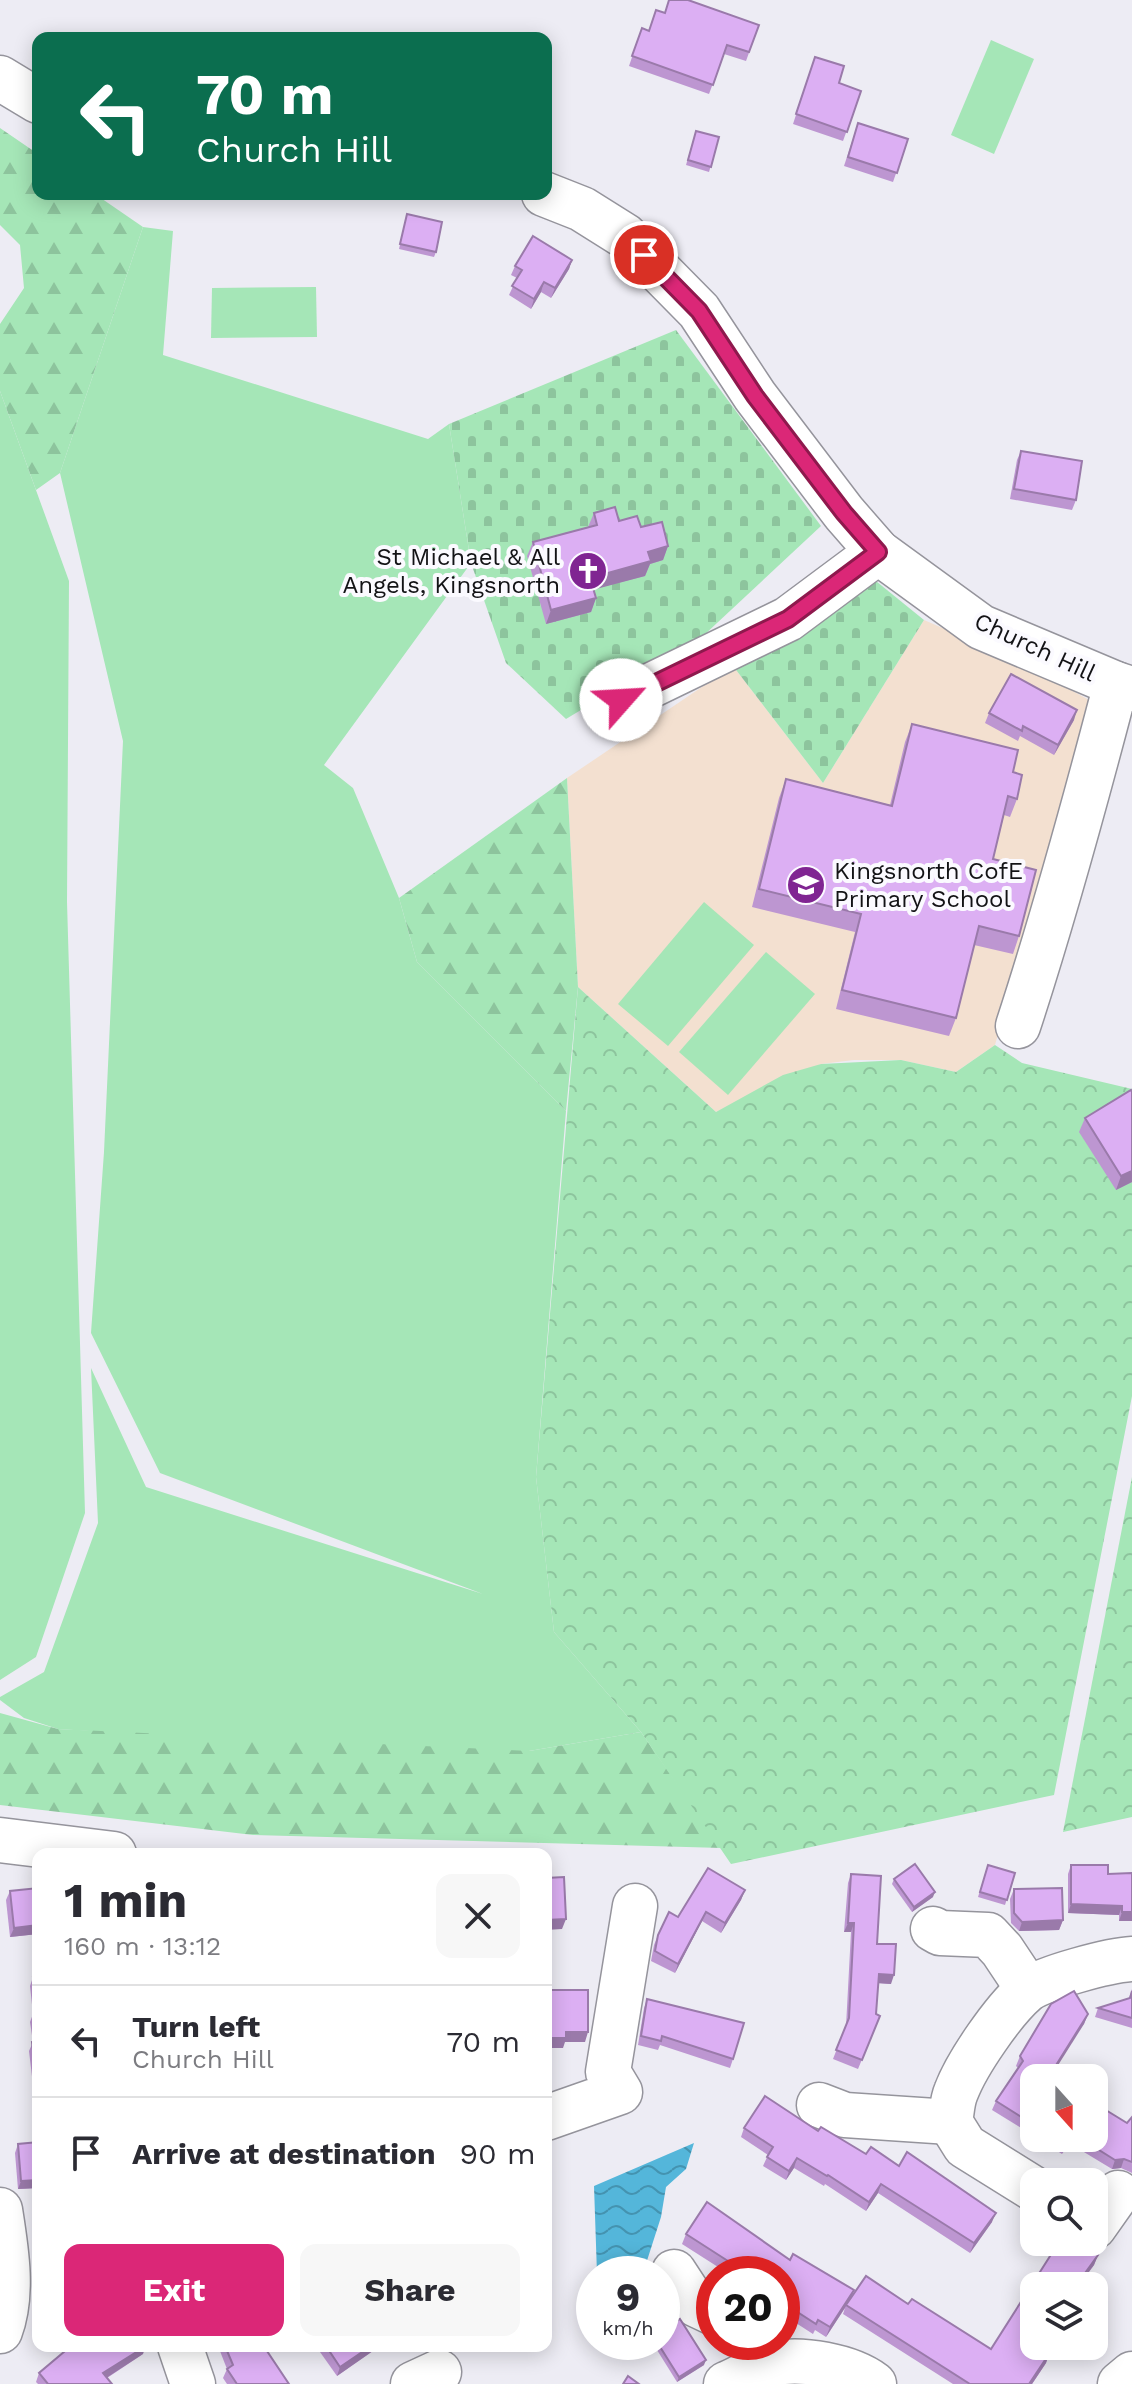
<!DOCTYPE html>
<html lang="en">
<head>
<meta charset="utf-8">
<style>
	:root { --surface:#fff; --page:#f7f7f7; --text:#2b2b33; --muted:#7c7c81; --line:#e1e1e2; --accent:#db2777 }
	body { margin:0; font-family:"Work Sans",sans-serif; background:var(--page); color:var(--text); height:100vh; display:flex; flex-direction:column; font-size:30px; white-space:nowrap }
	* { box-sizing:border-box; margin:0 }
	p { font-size:26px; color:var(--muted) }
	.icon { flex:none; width:44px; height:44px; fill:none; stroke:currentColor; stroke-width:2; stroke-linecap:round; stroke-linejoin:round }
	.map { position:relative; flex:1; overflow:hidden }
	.panel { position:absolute; left:32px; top:1848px; width:520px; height:504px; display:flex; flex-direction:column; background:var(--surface); border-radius:16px; box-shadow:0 4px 20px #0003 }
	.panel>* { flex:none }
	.guide { position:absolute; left:32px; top:32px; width:520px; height:168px; border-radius:16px; box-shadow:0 4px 20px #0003; background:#0b6e4f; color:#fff; overflow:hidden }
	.needle { width:52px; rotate:159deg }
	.controls { position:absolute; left:1020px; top:2064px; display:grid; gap:16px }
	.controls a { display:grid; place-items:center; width:88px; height:88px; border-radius:16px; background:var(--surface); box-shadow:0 4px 20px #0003; font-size:40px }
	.speed { position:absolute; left:576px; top:2256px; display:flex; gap:16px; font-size:40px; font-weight:700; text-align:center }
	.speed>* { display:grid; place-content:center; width:104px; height:104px; border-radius:50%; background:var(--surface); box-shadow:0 4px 20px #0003; line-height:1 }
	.speed small { font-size:20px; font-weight:400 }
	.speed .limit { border:12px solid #d22; background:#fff; color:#111 }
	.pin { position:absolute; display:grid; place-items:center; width:68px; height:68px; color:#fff; margin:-34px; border:4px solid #fff; border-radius:50%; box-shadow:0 2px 8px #0007 }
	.me { position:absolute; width:88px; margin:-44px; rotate:64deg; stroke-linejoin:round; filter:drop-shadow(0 0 6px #0008) }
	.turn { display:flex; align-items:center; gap:28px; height:168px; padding:0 32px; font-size:36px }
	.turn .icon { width:104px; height:104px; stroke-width:2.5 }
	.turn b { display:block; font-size:56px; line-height:68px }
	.round { display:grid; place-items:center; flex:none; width:84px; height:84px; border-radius:16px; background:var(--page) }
	.head { display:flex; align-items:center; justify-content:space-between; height:136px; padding:0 32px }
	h1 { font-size:48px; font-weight:700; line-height:60px }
	.primary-button { display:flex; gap:16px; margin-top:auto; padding:16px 32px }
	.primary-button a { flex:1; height:92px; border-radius:16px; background:var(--accent); color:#fff; font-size:32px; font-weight:700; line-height:92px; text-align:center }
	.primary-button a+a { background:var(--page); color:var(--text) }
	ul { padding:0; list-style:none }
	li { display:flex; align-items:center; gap:24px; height:112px; padding:0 32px; border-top:2px solid var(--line) }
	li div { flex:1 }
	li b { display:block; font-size:30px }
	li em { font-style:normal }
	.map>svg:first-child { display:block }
	.education { fill:#f3e0d0 }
	.grass { fill:#a5e6b7 }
	.forest { fill:url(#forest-firs) }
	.cemetery { fill:url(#cemetery-stones) }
	.park { fill:url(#park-crowns) }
	.water { fill:url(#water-waves) }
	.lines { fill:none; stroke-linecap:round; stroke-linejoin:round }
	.minor-casing { stroke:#95949c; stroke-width:47 }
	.minor { stroke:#fff; stroke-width:44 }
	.wall { fill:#bd96d1 }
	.shaded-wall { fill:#9a7aaa }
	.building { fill:#dcaff3; stroke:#9a7aaa; stroke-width:2 }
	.route-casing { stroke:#8e194d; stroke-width:20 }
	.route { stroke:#db2777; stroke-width:14 }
	.labels { text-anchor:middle; stroke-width:8; stroke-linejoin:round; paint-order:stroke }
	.poi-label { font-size:24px; fill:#131316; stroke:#fbfaff; text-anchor:end }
	.street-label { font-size:24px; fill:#131316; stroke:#fbfaff }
</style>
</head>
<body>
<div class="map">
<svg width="1132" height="2384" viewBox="0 0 1132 2384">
	<defs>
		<pattern id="forest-firs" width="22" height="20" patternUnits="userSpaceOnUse" patternTransform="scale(2)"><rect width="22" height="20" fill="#a5e6b7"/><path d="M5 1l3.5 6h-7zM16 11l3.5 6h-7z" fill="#8dc49d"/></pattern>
		<pattern id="cemetery-stones" width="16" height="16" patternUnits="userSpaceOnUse" patternTransform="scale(2)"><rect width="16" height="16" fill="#a5e6b7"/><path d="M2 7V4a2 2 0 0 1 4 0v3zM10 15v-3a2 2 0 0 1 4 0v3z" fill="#8dc49d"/></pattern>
		<pattern id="park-crowns" width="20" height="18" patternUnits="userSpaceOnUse" patternTransform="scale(2)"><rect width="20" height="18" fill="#a5e6b7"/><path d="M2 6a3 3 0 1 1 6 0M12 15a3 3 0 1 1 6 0" fill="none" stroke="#8dc49d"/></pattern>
		<pattern id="water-waves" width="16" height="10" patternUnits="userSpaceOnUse" patternTransform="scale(2)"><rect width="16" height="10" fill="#54b6da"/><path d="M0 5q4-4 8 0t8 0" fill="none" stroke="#4493b0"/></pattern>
	</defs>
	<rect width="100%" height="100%" fill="#edecf4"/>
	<polygon class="education" points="924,620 1012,658 1093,702 995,1045 956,1072 901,1060 854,1060 821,1064 716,1112 578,987 567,778 733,666 823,783"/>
	<g class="grass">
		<polygon points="991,40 1034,59 994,154 951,135"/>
		<polygon points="143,227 173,231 163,355 428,439 449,424 471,563 324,765 353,788 399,898 417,962 566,1111 536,1477 554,1632 641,1732 529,1751 478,1756 58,1729 24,1718 0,1700 0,1697 44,1672 98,1523 91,1368 146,1487 483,1594 160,1473 91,1333 104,1152 123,741 60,473"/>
		<polygon points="316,287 317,337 211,338 212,288"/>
		<polygon points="0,391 69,581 67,902 85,1513 36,1657 0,1680"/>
		<polygon points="704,902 754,945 668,1046 618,1004"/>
		<polygon points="766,952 815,994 728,1095 679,1052"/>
	</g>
	<g class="forest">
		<polygon points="0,128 38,154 38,194 95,194 143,227 60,473 36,490 0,391 0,324 24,288 20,245 0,225"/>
		<polygon points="567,778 578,987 566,1111 417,962 399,898"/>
		<polygon points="0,1713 58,1729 529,1751 641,1732 722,1848 253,1835 0,1805"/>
	</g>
	<g class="cemetery">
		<polygon points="676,330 821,526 702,637 566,719 506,663 471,563 449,424"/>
		<polygon points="866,573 924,620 823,783 733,666"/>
	</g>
	<g class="park">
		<polygon points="578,987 716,1112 783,1075 821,1064 901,1060 956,1072 995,1045 1022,1063 1132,1089 1132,1396 1054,1795 731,1864 641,1732 554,1632 536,1477"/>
		<polygon points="1132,1477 1132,1817 1063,1832"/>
	</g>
	<polygon class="water" points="694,2143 686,2169 666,2187 661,2217 644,2270 636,2274 597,2274 594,2186"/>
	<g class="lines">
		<g class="minor-casing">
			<g id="minor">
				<polyline points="0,78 38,101"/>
				<polyline points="544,194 582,209 625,236 699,311 755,396 844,513 878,552 981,627 1116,684 1132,689"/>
				<polyline points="621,700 788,619 878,552"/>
				<path d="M1018,1026C1055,913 1086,799 1116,684"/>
				<polyline points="0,1840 114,1854"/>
				<polyline points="933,1929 940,1933 988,1935 1002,1950 1028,1989"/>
				<polyline points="819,2105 845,2115 950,2122"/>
				<polyline points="546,2118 620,2092 608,2072 635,1906"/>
				<path d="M1034,2189L965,2146L950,2122C952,2112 952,2101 956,2092C967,2063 1003,2011 1026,1991C1041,1978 1111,1960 1132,1959"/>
				<path d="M0,2210C6,2248 14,2294 0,2331"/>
				<polyline points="1094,2227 1118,2193"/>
				<polyline points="674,2272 695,2304 714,2313"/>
				<polyline points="180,2346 193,2384"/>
				<polyline points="413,2384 439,2372"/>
				<path d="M726,2384C741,2378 757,2367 772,2364C801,2357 850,2366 874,2384"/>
				<polyline points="1120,2384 1132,2374"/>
			</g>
		</g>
		<use href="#minor" class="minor"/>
	</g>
	<g class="wall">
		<polygon points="665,13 759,25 746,61 724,54 709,94 629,66 642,28 649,31"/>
		<polygon points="815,57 839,83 861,91 843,141 793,124"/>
		<polygon points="858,123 908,139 893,182 844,166"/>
		<polygon points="696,131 719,137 709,172 686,165"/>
		<polygon points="407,214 436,252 434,257 399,249"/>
		<polygon points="572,260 569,269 551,298 541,292 531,309 509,295 517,278 511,275 515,266"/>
		<polygon points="1021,451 1076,500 1072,510 1010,499 1017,460"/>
		<polygon points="594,513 641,527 668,546 663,560 650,564 645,576 594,589 596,598 591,612 546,624 527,556 533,542 588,527"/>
		<polygon points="989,713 1074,720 1054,755 1020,736 1018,741 985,723"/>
		<polygon points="912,724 1013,772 1017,799 1010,817 1004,815 993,859 1019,936 1013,954 974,945 956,1018 949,1036 836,1009 855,932 752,907 779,798 786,779 890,805 905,742"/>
		<polygon points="1085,1118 1132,1182 1116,1190 1079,1132"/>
		<polygon points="988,1865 1015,1873 1005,1905 978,1897"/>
		<polygon points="1071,1865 1108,1874 1132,1921 1119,1921 1119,1915 1068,1913 1068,1874"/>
		<polygon points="851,1874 891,1984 878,1983 876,2014 880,2016 858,2069 833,2059 846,2026 851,1932 844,1932 848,1883"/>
		<polygon points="894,1879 933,1897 912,1912 892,1884"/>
		<polygon points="38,1888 38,1934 10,1937 6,1900 10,1891"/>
		<polygon points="1014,1889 1063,1920 1059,1930 1019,1931 1011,1923 1010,1899"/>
		<polygon points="745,1890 741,1900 721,1933 702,1921 675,1973 651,1961 654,1945 658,1935 678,1917"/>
		<polygon points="38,1976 38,2102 35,2102 29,2051 33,2042 30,2022 33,2014 30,1986 33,1977"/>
		<polygon points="1132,1989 1132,2028 1095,2017 1098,2008 1129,1998"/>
		<polygon points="647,1999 733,2059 730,2068 660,2045 658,2050 638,2045 644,2008"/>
		<polygon points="1088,2014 1084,2024 1034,2078 1034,2136 992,2110 996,2101 1018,2068 1016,2066 1020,2056"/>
		<polygon points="1132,2117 1132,2173 1121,2168 1112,2169 1069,2143 1062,2154 1037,2138 1094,2138 1127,2123"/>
		<polygon points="744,2128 818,2131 866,2154 899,2166 992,2222 970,2253 878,2193 866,2211 825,2184 824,2186 794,2168 786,2180 763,2166 768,2155 741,2137"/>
		<polygon points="38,2142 38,2188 18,2189 15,2153 18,2144"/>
		<polygon points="707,2202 790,2260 793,2254 854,2290 851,2298 866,2276 908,2304 912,2299 991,2349 1059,2242 1078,2242 1098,2255 1094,2265 1079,2286 1034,2286 1034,2346 1037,2346 1049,2354 1046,2363 1032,2384 953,2384 843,2314 845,2308 826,2337 815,2330 813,2334 782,2314 782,2274 729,2274 682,2244 686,2234"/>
		<polygon points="621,2342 636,2342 625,2349"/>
		<polygon points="652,2342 662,2342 704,2365 677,2382"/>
		<polygon points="218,2346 265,2346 267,2351 289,2384 227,2384 223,2378 227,2369"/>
		<polygon points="322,2346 380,2346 337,2376 320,2352"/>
		<polygon points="143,2354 107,2378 112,2384 38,2384 36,2382 39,2373"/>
	</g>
	<g class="shaded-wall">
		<polygon points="572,260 569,269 551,298 555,288"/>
		<polygon points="544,282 541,292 531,309 534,299"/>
		<polygon points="668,546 663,560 650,564 645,576 585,592 590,578 648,552"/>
		<polygon points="596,598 591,612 546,624 551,610"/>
		<polygon points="1077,710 1074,720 1054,755 1058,745"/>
		<polygon points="1132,1171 1132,1182 1116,1190 1121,1176"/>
		<polygon points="745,1890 741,1900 721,1933 725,1923"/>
		<polygon points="935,1892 933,1897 912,1912 914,1907"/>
		<polygon points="1071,1904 1122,1906 1119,1915 1068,1913"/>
		<polygon points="706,1912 702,1921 675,1973 678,1964"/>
		<polygon points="1122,1912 1132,1912 1132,1921 1119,1921"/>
		<polygon points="566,1919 562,1929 546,1930 546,1920"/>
		<polygon points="1063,1920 1059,1930 1019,1931 1022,1922"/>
		<polygon points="848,1923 854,1923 851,1932 844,1932"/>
		<polygon points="38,1925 38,1934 10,1937 14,1928"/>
		<polygon points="879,1974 894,1975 891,1984 876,1983"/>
		<polygon points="1088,2014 1084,2024 1050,2078 1048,2078"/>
		<polygon points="566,2032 588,2032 585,2042 565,2042 563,2048 546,2048 546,2038"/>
		<polygon points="1070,2138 1071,2138 1069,2143 1062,2154"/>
		<polygon points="797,2158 794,2168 786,2180 789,2171"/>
		<polygon points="1124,2159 1121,2168 1112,2169 1115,2160"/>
		<polygon points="38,2180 38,2188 18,2189 21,2181"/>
		<polygon points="881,2184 878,2193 866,2211 869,2202"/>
		<polygon points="996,2213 992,2222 970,2253 974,2243"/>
		<polygon points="1098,2255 1094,2265 1078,2286 1080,2280"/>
		<polygon points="854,2290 850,2300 826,2337 830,2327"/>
		<polygon points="630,2342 636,2342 625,2349 627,2344"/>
		<polygon points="146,2346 143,2354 100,2382 103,2373"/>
		<polygon points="371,2346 380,2346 337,2376 340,2367"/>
		<polygon points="1049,2354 1046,2363 1032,2384 1029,2384"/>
		<polygon points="706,2360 704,2365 677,2382 679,2377"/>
	</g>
	<g class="building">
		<polygon points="669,0 688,0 759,25 749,52 727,45 713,85 632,56 642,28 649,31 656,10 665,13"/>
		<polygon points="815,57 844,66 839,83 861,91 847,132 796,114"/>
		<polygon points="858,123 908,139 897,173 848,157"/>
		<polygon points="696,131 719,137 711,167 688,160"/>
		<polygon points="407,214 442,222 436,252 400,244"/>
		<polygon points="533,236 572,260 555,288 544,282 534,299 512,286 522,270 515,266"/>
		<polygon points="1021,451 1082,461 1076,500 1014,489"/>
		<polygon points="615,507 619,521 637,516 641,527 662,522 668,546 648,552 651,561 590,578 596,598 551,610 533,542 597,525 594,513"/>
		<polygon points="1011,674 1077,710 1058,745 1023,726 1022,731 989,713"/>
		<polygon points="912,724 1018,750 1013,772 1022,775 1017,799 1008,796 993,859 1036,870 1019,936 979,926 956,1018 842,990 861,914 759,889 786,779 892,806"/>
		<polygon points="1131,1090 1132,1092 1132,1171 1121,1176 1085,1118"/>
		<polygon points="915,1864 935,1892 914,1907 894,1879"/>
		<polygon points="988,1865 1015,1873 1007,1900 980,1892"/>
		<polygon points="1071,1865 1108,1865 1108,1874 1132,1873 1132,1912 1122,1912 1122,1906 1071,1904"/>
		<polygon points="708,1868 745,1890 725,1923 706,1912 678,1964 655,1951 658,1935 669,1912 678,1917"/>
		<polygon points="851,1874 881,1876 877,1944 896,1944 894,1975 879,1974 876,2014 880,2016 862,2060 836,2050 849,2018 854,1923 848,1923"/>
		<polygon points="564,1877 566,1919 546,1920 546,1878"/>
		<polygon points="38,1888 38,1925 14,1928 10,1891"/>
		<polygon points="1062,1888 1063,1920 1022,1922 1014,1913 1014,1889"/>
		<polygon points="38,1976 38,2093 32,2042 37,2041 34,2013 38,2013 33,1977"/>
		<polygon points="547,1990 588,1990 588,2032 566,2032 566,2038 546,2038 546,1998 547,1998"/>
		<polygon points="1074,1991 1088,2014 1048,2078 1034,2078 1034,2125 996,2101 1023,2061 1020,2056 1051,2004"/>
		<polygon points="1132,1991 1132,2018 1098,2008 1130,1998"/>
		<polygon points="647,1999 744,2023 733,2059 662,2036 661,2041 641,2036"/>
		<polygon points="765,2096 818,2131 821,2127 866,2154 871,2147 899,2166 907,2152 996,2213 974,2243 881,2184 869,2202 828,2175 827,2176 797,2158 789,2171 767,2157 773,2147 744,2128"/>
		<polygon points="1096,2104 1127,2123 1132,2117 1132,2162 1124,2159 1115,2160 1080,2138 1094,2138 1094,2107"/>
		<polygon points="1055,2138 1070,2138 1066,2145"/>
		<polygon points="38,2142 38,2180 21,2181 18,2144"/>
		<polygon points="707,2202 790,2260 793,2254 854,2290 830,2327 818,2320 816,2324 782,2302 782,2274 744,2274 741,2272 742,2270 686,2234"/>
		<polygon points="1059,2242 1078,2242 1098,2255 1080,2280 1075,2277 1069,2286 1034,2286 1034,2340 1032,2343 1034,2346 1037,2346 1049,2354 1029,2384 970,2384 846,2305 866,2276 908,2304 912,2299 991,2349"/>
		<polygon points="680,2319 706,2360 679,2377 657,2342 662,2342 662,2331"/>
		<polygon points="71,2346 146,2346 103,2373 112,2384 48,2384 39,2373"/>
		<polygon points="225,2346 265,2346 267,2351 289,2384 237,2384 227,2369 233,2365"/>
		<polygon points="326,2346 371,2346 340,2367"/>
		<polygon points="628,2376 639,2384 623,2384"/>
	</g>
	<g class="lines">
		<g class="route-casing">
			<polyline id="route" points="621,700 788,619 878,552 844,513 755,396 699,311 644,255"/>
		</g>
		<use href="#route" class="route"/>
	</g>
	<defs>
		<g id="church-disc" transform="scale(2)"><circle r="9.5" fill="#802592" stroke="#fbfaff"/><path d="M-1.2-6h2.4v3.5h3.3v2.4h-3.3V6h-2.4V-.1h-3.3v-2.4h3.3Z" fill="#fff"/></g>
		<g id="school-disc" transform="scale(2)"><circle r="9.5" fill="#802592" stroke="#fbfaff"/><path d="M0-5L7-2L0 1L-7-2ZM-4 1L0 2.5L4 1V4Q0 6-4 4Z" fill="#fff"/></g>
	</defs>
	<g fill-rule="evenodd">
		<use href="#church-disc" x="588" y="571"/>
		<use href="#school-disc" x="806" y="885"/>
	</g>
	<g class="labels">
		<g class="poi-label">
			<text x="560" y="565">St Michael &amp; All<tspan x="560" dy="28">Angels, Kingsnorth</tspan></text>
			<text x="834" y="879" text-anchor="start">Kingsnorth CofE<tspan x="834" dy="28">Primary School</tspan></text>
		</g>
		<g class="street-label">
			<text transform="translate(1035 647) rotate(25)" y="8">Church Hill</text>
		</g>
	</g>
</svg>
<div class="controls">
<a><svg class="needle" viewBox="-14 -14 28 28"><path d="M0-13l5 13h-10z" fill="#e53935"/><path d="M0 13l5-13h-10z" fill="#7c7c81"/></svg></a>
<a><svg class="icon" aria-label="search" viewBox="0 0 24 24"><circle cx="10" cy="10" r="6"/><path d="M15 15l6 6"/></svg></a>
<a><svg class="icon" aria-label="layers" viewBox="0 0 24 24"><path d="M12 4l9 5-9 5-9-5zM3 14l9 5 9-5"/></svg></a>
</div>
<div class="speed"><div>9<small>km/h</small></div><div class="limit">20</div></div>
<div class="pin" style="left:644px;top:255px;background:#d93025"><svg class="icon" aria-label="arrive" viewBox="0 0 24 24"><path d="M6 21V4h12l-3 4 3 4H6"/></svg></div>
<svg class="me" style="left:621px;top:700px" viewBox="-20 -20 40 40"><circle r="19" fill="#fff"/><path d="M0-13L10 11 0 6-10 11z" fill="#db2777"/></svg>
<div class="guide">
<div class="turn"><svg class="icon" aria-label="left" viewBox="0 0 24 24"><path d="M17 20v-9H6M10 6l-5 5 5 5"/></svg><div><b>70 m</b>Church Hill</div></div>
</div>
<section class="panel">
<div class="head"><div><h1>1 min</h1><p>160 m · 13:12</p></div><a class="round"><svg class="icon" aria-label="close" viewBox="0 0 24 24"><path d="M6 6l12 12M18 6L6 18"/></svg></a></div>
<ul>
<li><svg class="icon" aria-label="left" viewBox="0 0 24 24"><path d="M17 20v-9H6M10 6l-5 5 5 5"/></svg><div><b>Turn left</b><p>Church Hill</p></div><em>70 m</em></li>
<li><svg class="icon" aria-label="arrive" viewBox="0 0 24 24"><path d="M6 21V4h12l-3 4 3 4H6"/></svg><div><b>Arrive at destination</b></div><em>90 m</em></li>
</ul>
<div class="primary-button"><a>Exit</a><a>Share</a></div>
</section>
</div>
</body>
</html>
